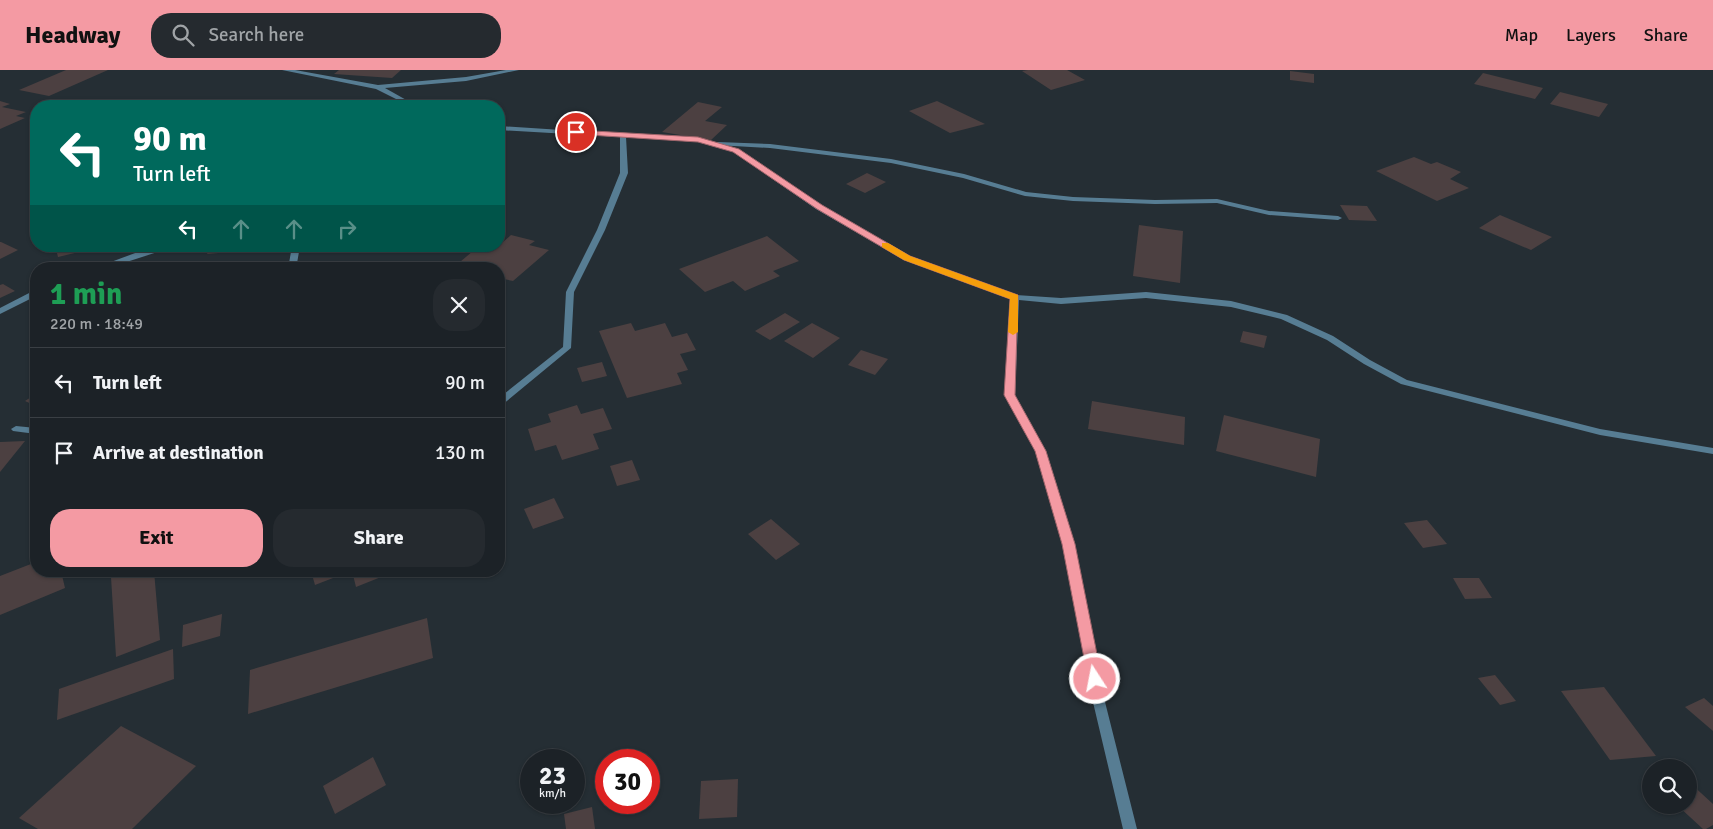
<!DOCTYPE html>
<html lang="en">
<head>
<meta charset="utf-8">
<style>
	:root { --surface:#1c2227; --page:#252a2f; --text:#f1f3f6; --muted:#a0a4a7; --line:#3a3f44; --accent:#f49aa3 }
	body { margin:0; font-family:Signika,sans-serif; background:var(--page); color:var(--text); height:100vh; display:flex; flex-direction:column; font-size:19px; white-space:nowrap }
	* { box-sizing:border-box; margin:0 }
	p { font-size:16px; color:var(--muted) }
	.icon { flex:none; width:28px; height:28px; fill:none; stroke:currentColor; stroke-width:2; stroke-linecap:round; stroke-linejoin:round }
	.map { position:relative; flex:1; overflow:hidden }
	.sheet { position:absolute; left:30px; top:192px; width:475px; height:315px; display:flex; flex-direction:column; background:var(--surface); border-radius:20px; box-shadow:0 1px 4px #0004,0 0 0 1px var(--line) }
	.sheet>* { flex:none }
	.hud { position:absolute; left:30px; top:30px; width:475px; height:152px; border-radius:20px; box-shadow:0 1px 4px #0004,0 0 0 1px var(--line); background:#00695c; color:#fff; overflow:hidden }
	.tools { position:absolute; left:1642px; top:689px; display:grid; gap:10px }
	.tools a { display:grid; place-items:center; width:55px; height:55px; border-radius:50%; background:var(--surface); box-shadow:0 1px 4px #0004,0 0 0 1px var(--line); font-size:25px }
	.speed { position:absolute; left:520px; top:679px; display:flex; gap:10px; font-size:25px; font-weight:700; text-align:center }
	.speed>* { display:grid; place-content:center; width:65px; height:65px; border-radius:50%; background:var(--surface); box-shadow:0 1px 4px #0004,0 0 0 1px var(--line); line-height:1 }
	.speed small { font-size:12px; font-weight:400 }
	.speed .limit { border:8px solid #d22; background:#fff; color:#111 }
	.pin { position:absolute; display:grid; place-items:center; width:42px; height:42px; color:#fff; margin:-21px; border:2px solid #fff; border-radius:50%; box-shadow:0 1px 5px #0007 }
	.me { position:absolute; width:55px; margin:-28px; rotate:349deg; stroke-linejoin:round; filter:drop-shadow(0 0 4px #0008) }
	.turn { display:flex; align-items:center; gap:18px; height:105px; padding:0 20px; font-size:22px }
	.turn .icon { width:65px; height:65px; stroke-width:2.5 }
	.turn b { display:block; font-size:35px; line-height:42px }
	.lanes { display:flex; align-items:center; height:48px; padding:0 20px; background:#0003; justify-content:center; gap:25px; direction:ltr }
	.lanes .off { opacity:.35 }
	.round { display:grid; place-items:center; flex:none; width:52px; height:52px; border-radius:20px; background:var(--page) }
	.overview { display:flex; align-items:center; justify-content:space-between; height:85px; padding:0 20px }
	h1 { font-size:30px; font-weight:800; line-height:38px; color:#1e9e55 }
	.button { display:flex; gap:10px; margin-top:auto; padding:10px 20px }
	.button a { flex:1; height:58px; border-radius:20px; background:var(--accent); color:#111; font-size:20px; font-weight:800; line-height:58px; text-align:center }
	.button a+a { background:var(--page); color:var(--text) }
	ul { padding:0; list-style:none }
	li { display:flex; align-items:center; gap:15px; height:70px; padding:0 20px; border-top:1px solid var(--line) }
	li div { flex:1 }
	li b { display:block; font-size:19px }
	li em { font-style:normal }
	header { display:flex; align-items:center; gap:30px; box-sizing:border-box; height:70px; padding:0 25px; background:var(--accent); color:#111 }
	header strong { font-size:24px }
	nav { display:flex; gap:28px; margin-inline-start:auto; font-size:18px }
	.search { width:350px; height:45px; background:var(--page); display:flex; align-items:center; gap:12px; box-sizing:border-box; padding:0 18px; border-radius:20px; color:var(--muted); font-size:19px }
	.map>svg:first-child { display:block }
	.building { fill:#4c4041 }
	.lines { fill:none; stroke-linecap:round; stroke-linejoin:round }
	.service { fill:#577d93; fill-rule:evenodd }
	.minor { fill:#577d93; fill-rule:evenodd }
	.route { fill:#f49aa3; stroke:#9f646a }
	.slow { fill:#f59e0b }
</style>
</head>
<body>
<header>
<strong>Headway</strong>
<div class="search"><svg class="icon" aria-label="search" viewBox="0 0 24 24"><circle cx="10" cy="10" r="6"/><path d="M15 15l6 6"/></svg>Search here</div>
<nav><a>Map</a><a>Layers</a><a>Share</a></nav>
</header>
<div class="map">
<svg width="1713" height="759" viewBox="0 0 1713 759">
	<rect width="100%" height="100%" fill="#252e34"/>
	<g class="building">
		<polygon points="66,0 108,0 49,26 19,20"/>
		<polygon points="339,0 401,0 392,8 334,4"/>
		<polygon points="1028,0 1067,0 1085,10 1051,20 1022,1"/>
		<polygon points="1290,1 1314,4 1314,13 1290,10"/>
		<polygon points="1483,3 1543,18 1535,29 1474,14"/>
		<polygon points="1560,22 1608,34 1599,47 1550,34"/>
		<polygon points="0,31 10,34 2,37 26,42 16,46 25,48 0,59"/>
		<polygon points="937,31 985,54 950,63 909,41"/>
		<polygon points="698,32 722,37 705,51 727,55 711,70 662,62"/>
		<polygon points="1414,87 1431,94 1437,92 1461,102 1450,109 1469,118 1437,131 1376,101"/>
		<polygon points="867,103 886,112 865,123 846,114"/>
		<polygon points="35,115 36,146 31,147"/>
		<polygon points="1340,135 1367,136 1377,151 1349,150"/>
		<polygon points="1500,145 1552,167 1531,180 1479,158"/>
		<polygon points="1139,155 1183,161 1180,213 1133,206"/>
		<polygon points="511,165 535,171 529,175 549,180 513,211 499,208 499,199 454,197 479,176 499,176 499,171 503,172"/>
		<polygon points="767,166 799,191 773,201 780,206 745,221 733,211 705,222 679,199"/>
		<polygon points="0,172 1,172 18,180 0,189"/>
		<polygon points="68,176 78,176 79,182 58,187 56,179"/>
		<polygon points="212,176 234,176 230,182 207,184"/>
		<polygon points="3,214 15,221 0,228 0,215"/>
		<polygon points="785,243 800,252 770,270 755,261"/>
		<polygon points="631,253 635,261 665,253 672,267 687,263 696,280 680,284 688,300 677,303 682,314 627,328 599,261"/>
		<polygon points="812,253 840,268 813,288 784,271"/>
		<polygon points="1243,261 1267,266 1264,278 1240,272"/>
		<polygon points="861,280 888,289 875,305 848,295"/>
		<polygon points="602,292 607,306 582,312 577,298"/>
		<polygon points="36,324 36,336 25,331"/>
		<polygon points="1092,331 1185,347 1184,375 1088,359"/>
		<polygon points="577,335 581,344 603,338 612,359 593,364 599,379 562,390 556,375 535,381 528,359 551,352 548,344"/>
		<polygon points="1224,345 1320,369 1316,407 1216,381"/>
		<polygon points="25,371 0,402 0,372"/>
		<polygon points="632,390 640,410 617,416 610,396"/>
		<polygon points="554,428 564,448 533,459 524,439"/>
		<polygon points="771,449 800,474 776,490 748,464"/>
		<polygon points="1427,450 1447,474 1423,478 1404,453"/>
		<polygon points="36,492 36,501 61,501 65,518 0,545 0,506"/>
		<polygon points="128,501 154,501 160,570 116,587 111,507"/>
		<polygon points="311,501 351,501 315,515"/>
		<polygon points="352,501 396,501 356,517"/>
		<polygon points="1453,508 1479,508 1492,528 1465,529"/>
		<polygon points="222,544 220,566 182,577 183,555"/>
		<polygon points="427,548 433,588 248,644 250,600"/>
		<polygon points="173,579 174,609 57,650 59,619"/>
		<polygon points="1495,605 1516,631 1500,635 1478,608"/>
		<polygon points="1604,617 1656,686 1610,690 1561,621"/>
		<polygon points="1704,628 1713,636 1713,661 1685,637"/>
		<polygon points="121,656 196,696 132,759 38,759 19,748"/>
		<polygon points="373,687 386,715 335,744 323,716"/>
		<polygon points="738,709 737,747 699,749 701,711"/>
		<polygon points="1689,712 1713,734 1713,755 1706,759 1703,759 1677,735 1689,735"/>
		<polygon points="592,737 595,759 566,759 564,744"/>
	</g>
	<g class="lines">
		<polygon class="service" points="718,72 770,74 891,89 964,104 1026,122 1073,127 1155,130 1217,129 1269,141 1338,146 1342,148 1338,150 1269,145 1217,133 1155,134 1073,131 1025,126 963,108 891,93 770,78 716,75 715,74"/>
		<g class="minor">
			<polygon points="282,0 295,0 378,15 466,7 506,0 519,0 466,11 385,18 417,36 410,36 376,19"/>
			<polygon points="499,56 700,69 738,80 822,135 910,186 1016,225 1061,228 1146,222 1231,231 1287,245 1333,266 1370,290 1407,310 1600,359 1713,378 1713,384 1600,365 1401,314 1364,294 1327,270 1281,249 1231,237 1146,228 1061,234 1019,230 1015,325 1046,381 1075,474 1104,628 1137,759 1123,759 1092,628 1063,474 1036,381 1005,325 1011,228 904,190 816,139 734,82 698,72 626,67 628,103 605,160 574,222 571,278 502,335 499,336 499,328 563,277 566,222 597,160 620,103 620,67 499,60"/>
			<polygon points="160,176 176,176 105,199 92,199 146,179"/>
			<polygon points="292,176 300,176 296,199 288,199"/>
			<polygon points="33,221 36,221 36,226 0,244 0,238"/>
			<polygon points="16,356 36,358 36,364 13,361 11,359"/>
		</g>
	</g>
	<polygon class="route" points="576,60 698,67 739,79 822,135 910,186 1018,225 1015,325 1046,381 1075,474 1102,609 1100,613 1095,615 1090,613 1088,609 1062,474 1035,381 1004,325 1010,229 904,190 817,139 733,82 698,72 573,64 573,61"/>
	<polygon class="slow" points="882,173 888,173 910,186 1018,225 1018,262 1013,265 1008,262 1010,229 904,190 882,177"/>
</svg>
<div class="tools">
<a><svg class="icon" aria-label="search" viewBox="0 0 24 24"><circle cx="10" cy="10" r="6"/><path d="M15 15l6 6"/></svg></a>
</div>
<div class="speed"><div>23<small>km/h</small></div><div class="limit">30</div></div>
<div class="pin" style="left:576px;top:62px;background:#d93025"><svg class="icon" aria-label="arrive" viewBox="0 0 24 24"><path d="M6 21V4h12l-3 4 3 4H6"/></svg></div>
<svg class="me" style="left:1095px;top:609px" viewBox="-20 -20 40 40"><circle r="17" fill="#f49aa3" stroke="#fff" stroke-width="3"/><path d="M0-11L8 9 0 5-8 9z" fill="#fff"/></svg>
<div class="hud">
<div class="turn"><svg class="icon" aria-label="left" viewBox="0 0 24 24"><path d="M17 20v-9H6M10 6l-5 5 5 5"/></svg><div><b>90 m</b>Turn left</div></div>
<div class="lanes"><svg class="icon" aria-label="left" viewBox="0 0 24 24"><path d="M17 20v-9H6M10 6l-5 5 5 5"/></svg><svg class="icon off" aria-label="ahead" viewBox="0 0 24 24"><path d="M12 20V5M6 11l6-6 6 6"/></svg><svg class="icon off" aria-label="ahead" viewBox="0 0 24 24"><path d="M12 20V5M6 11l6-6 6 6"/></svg><svg class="icon off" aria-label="right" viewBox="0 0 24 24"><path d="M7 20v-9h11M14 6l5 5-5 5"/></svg></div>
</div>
<section class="sheet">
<div class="overview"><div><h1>1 min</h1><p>220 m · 18:49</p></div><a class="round"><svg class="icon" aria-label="close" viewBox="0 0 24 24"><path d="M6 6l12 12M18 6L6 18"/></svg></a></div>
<ul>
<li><svg class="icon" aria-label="left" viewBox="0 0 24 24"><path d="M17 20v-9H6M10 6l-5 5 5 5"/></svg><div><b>Turn left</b></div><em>90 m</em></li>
<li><svg class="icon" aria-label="arrive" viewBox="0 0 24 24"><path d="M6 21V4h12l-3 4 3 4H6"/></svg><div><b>Arrive at destination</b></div><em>130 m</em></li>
</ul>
<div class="button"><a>Exit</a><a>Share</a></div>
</section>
</div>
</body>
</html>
